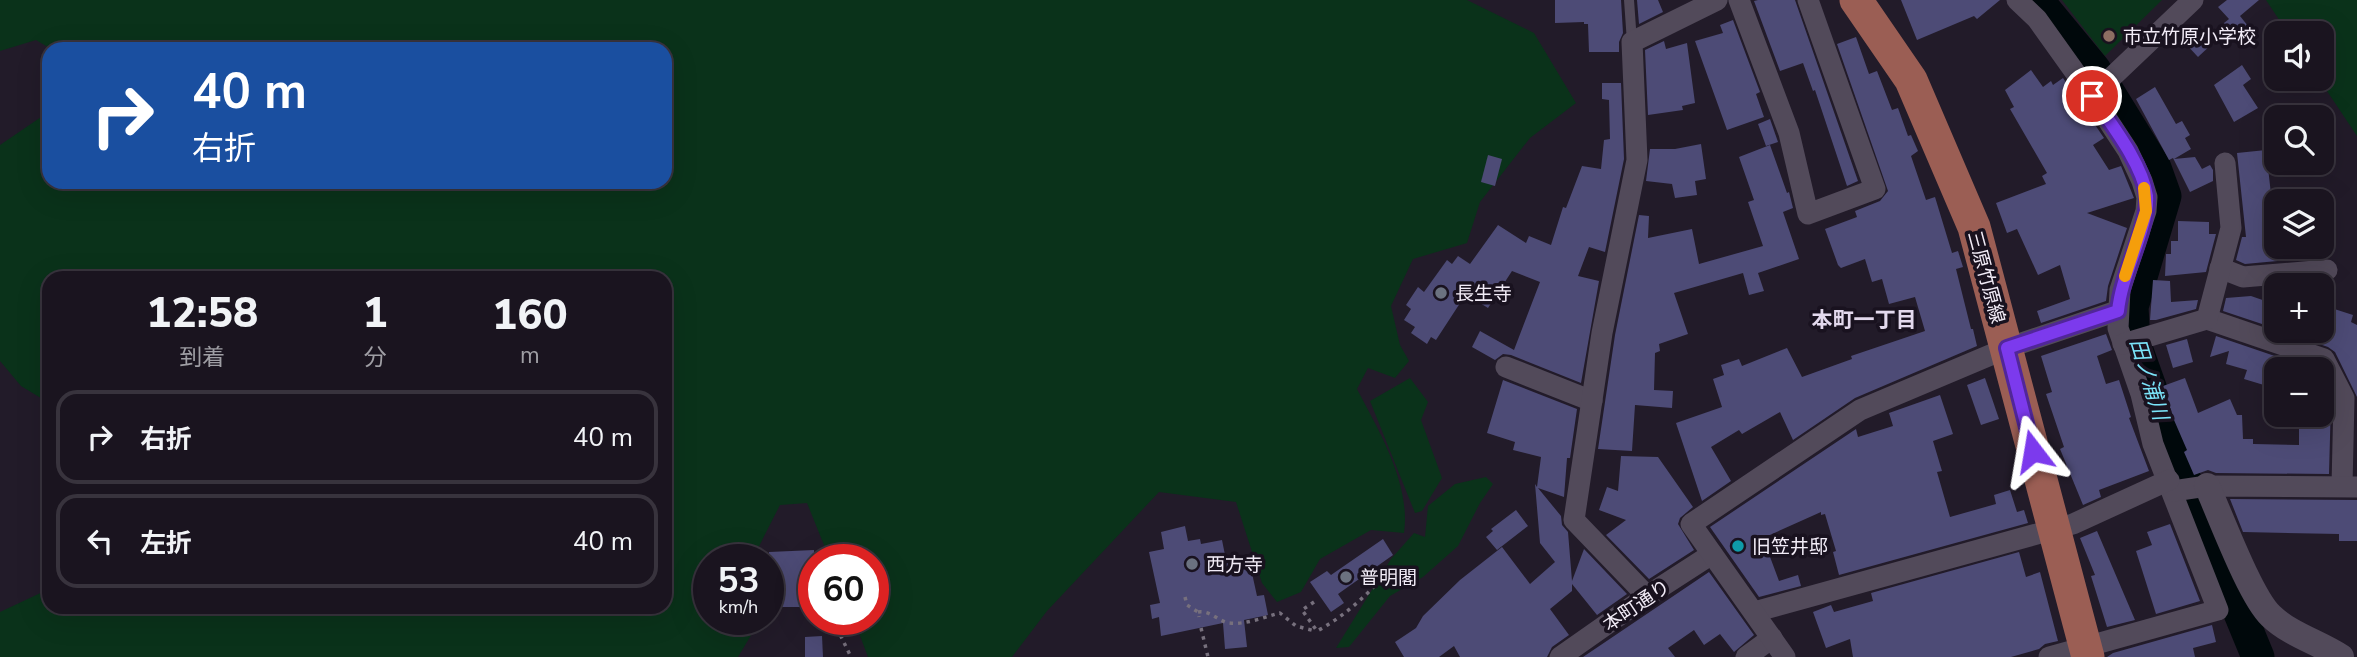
<!DOCTYPE html>
<html lang="ja">
<head>
<meta charset="utf-8">
<style>
	:root { --surface:#1a141f; --page:#27212c; --text:#f1f3f6; --muted:#9f9ea4; --line:#38333d }
	body { margin:0; font-family:"Nunito Sans","Noto Sans JP",sans-serif; background:var(--page); color:var(--text); height:100vh; display:flex; flex-direction:column; font-size:26px; white-space:nowrap }
	* { box-sizing:border-box; margin:0 }
	p { font-size:23px; color:var(--muted) }
	.icon { flex:none; width:38px; height:38px; fill:none; stroke:currentColor; stroke-width:2; stroke-linecap:round; stroke-linejoin:round }
	.map { position:relative; flex:1; overflow:hidden }
	.panel { position:absolute; left:42px; top:271px; width:630px; height:343px; display:flex; flex-direction:column; background:var(--surface); border-radius:21px; box-shadow:0 7px 28px #0002,0 0 0 2px var(--line) }
	.panel>* { flex:none }
	.top-card { position:absolute; left:42px; top:42px; width:630px; height:147px; border-radius:21px; box-shadow:0 7px 28px #0002,0 0 0 2px var(--line); background:#1a4fa0; color:#fff; overflow:hidden }
	.tools { position:absolute; left:2264px; top:21px; display:grid; gap:14px }
	.tools a { display:grid; place-items:center; width:70px; height:70px; border-radius:14px; background:var(--surface); box-shadow:0 7px 28px #0002,0 0 0 2px var(--line); font-size:35px }
	.speed { position:absolute; left:693px; top:544px; display:flex; gap:14px; font-size:35px; font-weight:700; text-align:center }
	.speed>* { display:grid; place-content:center; width:91px; height:91px; border-radius:50%; background:var(--surface); box-shadow:0 7px 28px #0002,0 0 0 2px var(--line); line-height:1 }
	.speed small { font-size:18px; font-weight:400 }
	.speed .limit { border:10px solid #d22; background:#fff; color:#111 }
	.pin { position:absolute; display:grid; place-items:center; width:60px; height:60px; color:#fff; margin:-30px; border:4px solid #fff; border-radius:50%; box-shadow:0 2px 7px #0007 }
	.me { position:absolute; width:77px; margin:-38px; rotate:346deg; stroke-linejoin:round; filter:drop-shadow(0 0 5px #0008) }
	.turn { display:flex; align-items:center; gap:24px; height:147px; padding:0 35px; font-size:32px }
	.turn .icon { width:91px; height:91px; stroke-width:2.5 }
	.turn b { display:block; font-size:49px; line-height:60px }
	.eta { display:flex; justify-content:space-evenly; align-items:center; height:119px; text-align:center }
	.eta b { font-size:42px; font-weight:800; line-height:49px }
	ul { padding:0; list-style:none }
	li { display:flex; align-items:center; gap:21px; height:94px; margin:0 14px 10px; padding:0 21px; border:4px solid var(--line); border-radius:21px }
	li div { flex:1 }
	li b { display:block; font-size:26px }
	li em { font-style:normal }
	.map>svg:first-child { display:block }
	.green { fill:#0a321a }
	.lines { fill:none; stroke-linecap:round; stroke-linejoin:round }
	.river { stroke:#00080b; stroke-width:33 }
	.building { fill:#4d4b76 }
	.path { stroke:#77707d; stroke-width:3.5; stroke-dasharray:3.5 5; stroke-linecap:butt }
	.service { stroke:#524a5a; stroke-width:10 }
	.minor { stroke:#524a5a; stroke-width:21 }
	.tertiary { stroke:#524a5a; stroke-width:26 }
	.primary { stroke:#9b5e54; stroke-width:33 }
	.route-casing { stroke:#51269a; stroke-width:18 }
	.route { stroke:#7c3aed; stroke-width:12 }
	.slow { stroke:#f59e0b; stroke-width:12 }
	.education-dot { fill:#8d6e63; stroke:#19121f; stroke-width:2.5 }
	.worship-dot { fill:#6b7280; stroke:#19121f; stroke-width:2.5 }
	.culture-dot { fill:#0f9aa8; stroke:#19121f; stroke-width:2.5 }
	.labels { text-anchor:middle; stroke-width:7; stroke-linejoin:round; paint-order:stroke }
	.poi-label { font-size:19px; fill:#f2ecf7; stroke:#19121f; text-anchor:start }
	.street-label { font-size:19px; fill:#f2ecf7; stroke:#19121f }
	.neighbourhood-label { font-size:21px; font-weight:bold; fill:#e3d9ed; stroke:#19121f }
	.water-label { font-size:21px; font-style:italic; fill:#7be4f9; stroke:#19121f }
</style>
</head>
<body>
<div class="map">
<svg width="2357" height="657" viewBox="0 0 2357 657">
	<rect width="100%" height="100%" fill="#221b29"/>
	<g class="green">
		<path d="M0,0H1467L1534,33L1576,103L1530,138L1480,202L1467,243L1413,259L1391,306L1400,345L1409,361L1395,378L1368,368L1357,389C1379,431 1411,484 1404,533L1371,530L1320,559L1301,592L1277,602L1262,583L1236,502L1159,492L1047,611L1012,657H868L854,620H873V560H830L807,503L780,505L752,560H709V620H753V632L738,657H0V612L49,589V607H665V278H49V403L21,386L0,361V145L44,115L49,95V182H665V49H51L36,40L0,51Z"/>
		<polygon points="2062,0 2162,0 2105,56"/>
		<polygon points="2266,0 2357,0 2357,136 2319,79 2322,79 2322,33 2288,33"/>
		<polygon points="1410,378 1428,402 1421,420 1442,478 1422,511 1415,513 1370,401"/>
		<polygon points="1486,477 1493,484 1480,503 1458,546 1423,577 1390,596 1349,647 1336,648 1391,559 1414,533 1425,537 1428,506 1455,484"/>
	</g>
	<g class="lines">
		<polyline class="river" points="2037,0 2094,69 2155,168 2165,196 2132,307 2134,342 2171,446 2258,657"/>
	</g>
	<g class="building">
		<polygon points="1555,0 1621,0 1623,33 1619,42 1619,52 1589,52 1588,24 1584,24 1584,22 1555,23"/>
		<polygon points="1637,0 1658,0 1663,12 1639,24"/>
		<polygon points="1758,0 1795,0 1858,181 1847,186 1815,90 1813,91 1803,63 1780,71 1754,1"/>
		<polygon points="1901,0 2000,0 1977,19 1974,16 1917,40"/>
		<polygon points="2227,0 2259,0 2240,16 2248,26 2235,37 2224,23 2229,19 2218,7"/>
		<polygon points="1733,20 1760,92 1756,94 1764,117 1727,130 1695,41 1723,33 1720,25"/>
		<polygon points="2199,30 2212,44 2198,57 2185,43"/>
		<polygon points="1856,37 1869,74 1877,71 1892,110 1898,108 1908,136 1911,135 1918,151 1911,156 1926,200 1935,197 1952,253 1958,251 1963,267 1956,269 1971,329 1973,329 1977,346 1855,398 1793,440 1780,412 1742,434 1739,430 1711,447 1731,481 1702,501 1676,423 1722,407 1713,379 1724,375 1721,365 1739,359 1742,366 1787,348 1802,377 1852,359 1851,356 1925,331 1915,297 1889,304 1882,279 1872,282 1865,259 1841,268 1838,265 1825,229 1857,217 1855,211 1880,201 1888,191 1837,44"/>
		<polygon points="1664,41 1666,49 1687,43 1695,103 1682,106 1683,110 1648,115 1645,50"/>
		<polygon points="2242,65 2251,79 2243,85 2258,108 2234,122 2214,85"/>
		<polygon points="2031,70 2043,87 2051,81 2053,85 2063,78 2104,138 2093,145 2109,170 2121,166 2134,198 2087,213 2127,228 2108,286 2106,301 2041,323 2037,311 2070,299 2060,265 2038,275 2017,229 2007,233 1996,203 2046,184 2042,176 2047,173 2010,109 2014,107 2005,90"/>
		<polygon points="1602,83 1621,83 1624,159 1605,252 1589,247 1578,276 1599,281 1581,383 1511,355 1503,354 1495,360 1472,347 1480,331 1514,350 1540,282 1512,271 1488,308 1467,295 1464,297 1436,340 1431,337 1427,344 1411,333 1415,327 1404,320 1411,309 1406,305 1418,287 1424,292 1447,260 1452,264 1458,256 1470,264 1498,225 1526,243 1529,236 1551,245 1563,207 1566,208 1582,166 1601,169 1604,140 1610,139 1609,100 1602,99"/>
		<polygon points="2155,87 2176,124 2182,121 2190,135 2185,138 2191,149 2174,159 2195,157 2202,169 2210,165 2213,170 2213,181 2190,192 2173,158 2169,160 2136,99"/>
		<polygon points="1770,119 1778,142 1766,146 1758,124"/>
		<polygon points="1701,144 1706,179 1695,181 1697,195 1675,198 1672,184 1646,181 1650,149 1675,149"/>
		<polygon points="1770,145 1787,193 1789,192 1793,208 1783,212 1799,259 1758,273 1764,291 1749,295 1743,273 1674,293 1688,334 1659,344 1660,351 1655,353 1654,390 1673,391 1672,408 1635,405 1632,451 1598,449 1615,335 1639,215 1649,216 1648,238 1692,229 1699,264 1763,246 1748,202 1754,200 1739,157"/>
		<polygon points="2266,150 2277,247 2310,247 2311,258 2245,264 2236,260 2242,237 2246,237 2237,153"/>
		<polygon points="1488,155 1502,159 1495,186 1481,182"/>
		<polygon points="2178,221 2209,222 2209,234 2216,234 2206,272 2165,276 2166,254 2171,254 2171,241 2178,241"/>
		<polygon points="2153,280 2170,281 2171,302 2198,300 2196,309 2156,320 2150,320"/>
		<polygon points="2251,296 2277,305 2277,329 2223,311 2226,298"/>
		<polygon points="2322,305 2353,315 2351,322 2357,325 2357,397 2335,352 2328,347 2282,331 2322,331"/>
		<polygon points="2106,334 2112,350 2097,356 2106,384 2119,380 2131,417 2129,418 2149,471 2099,490 2101,497 2083,505 2060,449 2064,447 2046,394 2052,392 2041,356"/>
		<polygon points="2216,336 2313,369 2277,369 2277,389 2244,379 2247,370 2226,364 2229,351 2210,357"/>
		<polygon points="2187,339 2193,362 2173,368 2166,345"/>
		<polygon points="1985,378 1999,419 1981,425 1967,385"/>
		<polygon points="2185,378 2198,413 2230,399 2237,415 2242,415 2243,439 2253,439 2253,444 2299,445 2299,421 2322,421 2322,384 2331,401 2329,474 2216,473 2208,470 2194,475 2184,452 2187,450 2174,420 2163,386"/>
		<polygon points="1503,380 1577,409 1570,458 1567,458 1564,497 1538,488 1561,516 1562,525 1568,532 1572,581 1584,549 1627,594 1597,615 1572,584 1572,591 1550,609 1569,635 1552,647 1547,657 1460,657 1454,646 1439,657 1404,657 1395,642 1416,628 1423,616 1460,580 1502,547 1530,584 1555,562 1540,543 1535,484 1537,487 1541,457 1513,450 1515,442 1487,433"/>
		<polygon points="1940,395 1953,434 1933,441 1942,471 1937,472 1950,517 1996,504 1994,495 2010,490 2017,512 2024,510 2028,523 1839,575 1833,552 1836,551 1825,514 1821,515 1821,512 1763,538 1779,581 1798,575 1801,586 1759,597 1710,527 1856,429 1858,437 1893,426 1889,413"/>
		<polygon points="1621,456 1658,457 1693,507 1680,518 1678,524 1694,550 1649,579 1606,535 1626,520 1599,510 1607,487 1618,491"/>
		<polygon points="2230,499 2357,500 2357,541 2339,541 2339,534 2243,532"/>
		<polygon points="1516,510 1528,526 1497,550 1486,537 1493,531 1491,529"/>
		<polygon points="2170,524 2200,601 2156,614 2136,551 2152,545 2147,532"/>
		<polygon points="1185,526 1188,541 1200,539 1201,544 1222,540 1226,560 1248,555 1257,596 1264,595 1268,615 1244,620 1247,647 1225,649 1223,623 1161,636 1159,617 1152,619 1150,605 1160,603 1149,552 1164,549 1161,532"/>
		<polygon points="2097,531 2135,620 2107,627 2091,576 2095,575 2080,538"/>
		<polygon points="1383,539 1393,555 1338,594 1344,603 1331,612 1310,582 1327,571 1331,575"/>
		<polygon points="814,550 814,607 768,607 769,552"/>
		<polygon points="2019,552 2026,577 2040,572 2058,641 2045,644 2039,649 2011,657 1853,657 1850,639 1826,648 1813,612 1831,605 1834,612 1873,601 1871,593"/>
		<polygon points="1709,572 1754,635 1734,652 1720,634 1704,645 1694,630 1668,648 1675,657 1583,657"/>
		<polygon points="2212,625 2216,642 2193,648 2195,657 2107,657 2113,653"/>
		<polygon points="822,636 823,657 805,657 805,637"/>
	</g>
	<g class="lines">
		<g class="path">
			<polyline points="1185,597 1187,605 1198,612 1199,617"/>
			<path d="M1314,602L1302,610L1317,631C1343,617 1364,598 1384,576"/>
			<path d="M1198,612C1210,610 1218,621 1229,623C1246,625 1264,617 1280,613L1296,626L1315,631"/>
			<polyline points="833,620 851,657"/>
			<polyline points="1201,628 1208,657"/>
		</g>
		<polyline class="service" points="1629,0 1632,42"/>
		<g class="minor">
			<polyline points="1739,0 1789,133 1808,214 1875,189 1808,0"/>
			<polyline points="2017,0 2037,19 2092,96 2128,151 2142,181 2147,197 2146,211 2120,290 2118,328 2141,394 2153,444 2218,610 2049,657"/>
			<polyline points="2092,96 2193,0"/>
			<polyline points="2220,268 2243,277 2327,270"/>
			<polyline points="2207,319 2324,359 2344,398 2342,486"/>
			<polyline points="2123,344 2207,319 2231,228 2225,163"/>
			<polyline points="1506,367 1592,401"/>
			<polyline points="2173,491 2207,486 2357,487"/>
			<polyline points="1647,596 1574,520 1602,333 1637,160 1632,42 1717,0"/>
			<polyline points="1754,612 2073,524 2169,480"/>
			<polyline points="1560,657 1647,596 1712,554"/>
			<polyline points="1746,657 1772,638"/>
			<polyline points="1785,657 1691,524 1860,410 2007,348 2117,311"/>
		</g>
		<path class="tertiary" d="M2207,486C2221,517 2250,596 2271,616C2291,635 2318,642 2341,657"/>
		<polyline class="primary" points="1856,0 1911,80 1974,227 2088,657"/>
	</g>
	<g class="lines">
		<g class="route-casing">
			<path id="route" d="M2033,451L2007,348L2118,311C2121,282 2134,257 2142,228C2145,218 2148,207 2147,196C2142,163 2111,124 2092,96"/>
		</g>
		<use href="#route" class="route"/>
		<polyline class="slow" points="2125,276 2146,211 2144,188"/>
	</g>
	<circle class="education-dot" cx="2109" cy="36" r="7"/>
	<g class="worship-dot">
		<circle cx="1441" cy="293" r="7"/>
		<circle cx="1192" cy="564" r="7"/>
		<circle cx="1346" cy="577" r="7"/>
	</g>
	<circle class="culture-dot" cx="1738" cy="546" r="7"/>
	<g class="labels">
		<g class="poi-label">
			<text x="2123" y="43">市立竹原小学校</text>
			<text x="1455" y="300">長生寺</text>
			<text x="1752" y="553">旧笠井邸</text>
			<text x="1206" y="571">西方寺</text>
			<text x="1360" y="584">普明閣</text>
		</g>
		<g class="street-label">
			<text transform="translate(1987 277) rotate(75)" y="7">三原竹原線</text>
			<text transform="translate(1636 605) rotate(-34)" y="7">本町通り</text>
		</g>
		<g class="neighbourhood-label">
			<text x="1864" y="327">本町一丁目</text>
		</g>
		<g class="water-label">
			<text transform="translate(2149 379) rotate(73)" y="7">田ノ浦川</text>
		</g>
	</g>
</svg>
<div class="tools">
<a><svg class="icon" aria-label="sound" viewBox="0 0 24 24"><path d="M4 9h4l5-4v14l-5-4H4zM17 9q2 3 0 6"/></svg></a>
<a><svg class="icon" aria-label="search" viewBox="0 0 24 24"><circle cx="10" cy="10" r="6"/><path d="M15 15l6 6"/></svg></a>
<a><svg class="icon" aria-label="layers" viewBox="0 0 24 24"><path d="M12 4l9 5-9 5-9-5zM3 14l9 5 9-5"/></svg></a>
<a>+</a>
<a>−</a>
</div>
<div class="speed"><div>53<small>km/h</small></div><div class="limit">60</div></div>
<div class="pin" style="left:2092px;top:96px;background:#d93025"><svg class="icon" aria-label="arrive" viewBox="0 0 24 24"><path d="M6 21V4h12l-3 4 3 4H6"/></svg></div>
<svg class="me" style="left:2033px;top:451px" viewBox="-20 -20 40 40"><path d="M0-17L14 15 0 8-14 15z" fill="#7c3aed" stroke="#fff" stroke-width="4"/></svg>
<div class="top-card">
<div class="turn"><svg class="icon" aria-label="right" viewBox="0 0 24 24"><path d="M7 20v-9h11M14 6l5 5-5 5"/></svg><div><b>40 m</b>右折</div></div>
</div>
<section class="panel">
<div class="eta">
<div><b>12:58</b><p>到着</p></div>
<div><b>1</b><p>分</p></div>
<div><b>160</b><p>m</p></div>
</div>
<ul>
<li><svg class="icon" aria-label="right" viewBox="0 0 24 24"><path d="M7 20v-9h11M14 6l5 5-5 5"/></svg><div><b>右折</b></div><em>40 m</em></li>
<li><svg class="icon" aria-label="left" viewBox="0 0 24 24"><path d="M17 20v-9H6M10 6l-5 5 5 5"/></svg><div><b>左折</b></div><em>40 m</em></li>
</ul>
</section>
</div>
</body>
</html>
